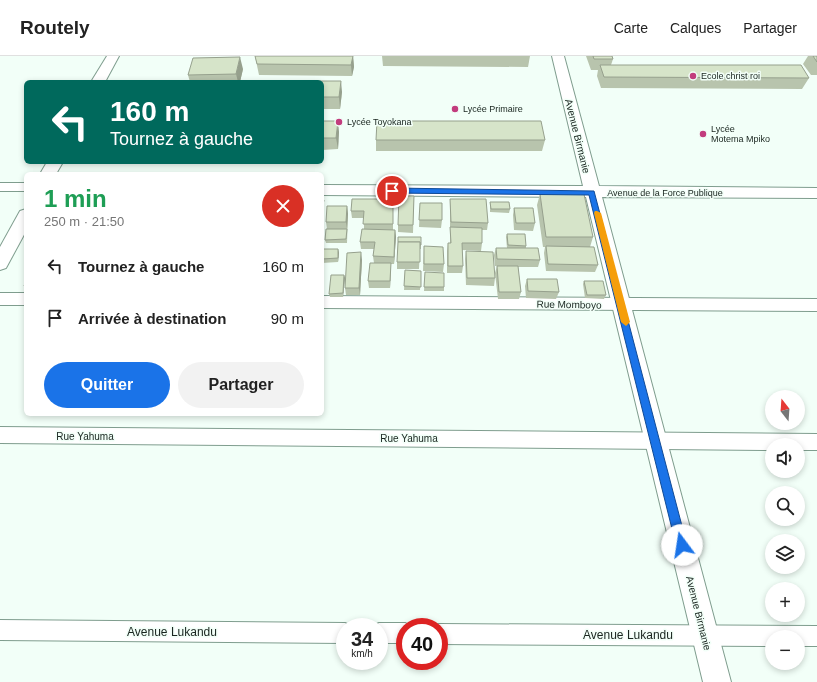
<!DOCTYPE html>
<html lang="fr">
<head>
<meta charset="utf-8">
<style>
	:root { --surface:#fff; --page:#f2f2f2; --text:#222; --muted:#767676; --line:#e0e0e0; --accent:#1a73e8 }
	body { margin:0; font-family:Helvetica,sans-serif; background:var(--page); color:var(--text); height:100vh; display:flex; flex-direction:column; font-size:15px; white-space:nowrap }
	* { box-sizing:border-box; margin:0 }
	p { font-size:13px; color:var(--muted) }
	.icon { flex:none; width:22px; height:22px; fill:none; stroke:currentColor; stroke-width:2; stroke-linecap:round; stroke-linejoin:round }
	.map { position:relative; flex:1; overflow:hidden }
	.details { position:absolute; left:24px; top:116px; width:300px; height:244px; display:flex; flex-direction:column; background:var(--surface); border-radius:6px; box-shadow:0 2px 6px #0003 }
	.details>* { flex:none }
	.guide { position:absolute; left:24px; top:24px; width:300px; height:84px; border-radius:6px; box-shadow:0 2px 6px #0003; background:#00695c; color:#fff; overflow:hidden }
	.needle { width:26px; rotate:343deg }
	.tools { position:absolute; left:765px; top:334px; display:grid; gap:8px }
	.tools a { display:grid; place-items:center; width:40px; height:40px; border-radius:50%; background:var(--surface); box-shadow:0 2px 6px #0003; font-size:20px }
	.speed { position:absolute; left:336px; top:562px; display:flex; gap:8px; font-size:20px; font-weight:700; text-align:center }
	.speed>* { display:grid; place-content:center; width:52px; height:52px; border-radius:50%; background:var(--surface); box-shadow:0 2px 6px #0003; line-height:1 }
	.speed small { font-size:10px; font-weight:400 }
	.speed .limit { border:6px solid #d22; background:#fff; color:#111 }
	.pin { position:absolute; display:grid; place-items:center; width:34px; height:34px; color:#fff; margin:-17px; border:2px solid #fff; border-radius:50%; box-shadow:0 1px 4px #0007 }
	.me { position:absolute; width:44px; margin:-22px; rotate:346deg; stroke-linejoin:round; filter:drop-shadow(0 0 3px #0008) }
	.turn { display:flex; align-items:center; gap:14px; height:84px; padding:0 20px; font-size:18px }
	.turn .icon { width:52px; height:52px; stroke-width:2.5 }
	.turn b { display:block; font-size:28px; line-height:34px }
	.round { display:grid; place-items:center; flex:none; width:42px; height:42px; border-radius:21px; background:var(--page) }
	.summary { display:flex; align-items:center; justify-content:space-between; height:68px; padding:0 20px }
	h1 { font-size:24px; font-weight:800; line-height:30px; color:#1e9e55 }
	.cta { display:flex; gap:8px; margin-top:auto; padding:8px 20px }
	.cta a { flex:1; height:46px; border-radius:24px; background:var(--accent); color:#fff; font-size:16px; font-weight:800; line-height:46px; text-align:center }
	.cta a+a { background:var(--page); color:var(--text) }
	ul { padding:0; list-style:none }
	li { display:flex; align-items:center; gap:12px; height:52px; padding:0 20px }
	li div { flex:1 }
	li b { display:block; font-size:15px }
	li em { font-style:normal }
	header { display:flex; align-items:center; gap:24px; box-sizing:border-box; height:56px; padding:0 20px; background:var(--surface); border-bottom:1px solid var(--line) }
	header strong { font-size:19px }
	nav { display:flex; gap:22px; margin-inline-start:auto; font-size:14px }
	.map>svg:first-child { display:block }
	.lines { fill:none; stroke-linecap:round; stroke-linejoin:round }
	.minor-casing { stroke:#7f9d8e; stroke-width:2 }
	.tertiary-casing { stroke:#7f9d8e; stroke-width:2 }
	.minor { fill:#fff; fill-rule:evenodd }
	.tertiary { fill:#fff; fill-rule:evenodd }
	.wall { fill:#b8c4ad }
	.shaded-wall { fill:#96a08d }
	.building { fill:#d6e4c9; stroke:#96a08d }
	.route { fill:#1a73e8; stroke:#114b97 }
	.slow { fill:#f59e0b }
	.poi-dot { fill:#c23c7d; stroke:#f2fff8; stroke-width:1.5 }
	.labels { text-anchor:middle; stroke-width:3; stroke-linejoin:round; paint-order:stroke }
	.far-poi-label { font-size:9px; fill:#19251f; stroke:#f2fff8; text-anchor:start }
	.far-street-label { font-size:9px; fill:#19251f; stroke:#f2fff8 }
	.street-label { font-size:10px; fill:#19251f; stroke:#f2fff8 }
	.near-street-label { font-size:12px; fill:#19251f; stroke:#f2fff8 }
</style>
</head>
<body>
<header>
<strong>Routely</strong>
<nav><a>Carte</a><a>Calques</a><a>Partager</a></nav>
</header>
<div class="map">
<svg width="817" height="626" viewBox="0 0 817 626">
	<rect width="100%" height="100%" fill="#f2fff8"/>
	<g class="lines">
		<g class="minor-casing">
			<g id="minor">
				<rect x="0" y="127" width="26" height="8"/>
				<rect x="0" y="237" width="26" height="12"/>
				<polygon points="322,240 817,243 817,255 322,252"/>
				<polygon points="0,371 817,378 817,394 798,394 798,389 772,389 772,394 0,387"/>
				<polygon points="0,564 345,567 353,571 345,571 345,587 0,584"/>
				<polygon points="379,567 405,567 413,571 405,571 405,587 379,587 379,571 371,571"/>
				<polygon points="439,568 817,570 817,590 798,590 798,581 772,581 772,590 439,588 439,571 431,571"/>
			</g>
		</g>
		<g class="tertiary-casing">
			<g id="tertiary">
				<polygon points="107,0 119,0 105,26 91,26"/>
				<polygon points="552,0 564,0 599,130 817,132 817,142 602,141 731,626 703,626 586,141 322,139 322,129 583,130"/>
				<polygon points="47,106 63,106 56,118 40,118"/>
				<polygon points="26,153 26,175 6,212 0,214 0,191 20,155"/>
			</g>
		</g>
		<use href="#minor" class="minor"/>
		<use href="#tertiary" class="tertiary"/>
	</g>
	<g class="wall">
		<polygon points="255,0 353,0 354,11 352,20 259,19"/>
		<polygon points="382,0 530,0 528,11 383,10"/>
		<polygon points="586,0 612,0 613,3 611,9 809,22 802,33 601,32 597,20 598,14 591,14"/>
		<polygon points="808,0 817,0 817,19 811,19 803,8"/>
		<polygon points="243,13 240,26 190,26 188,19"/>
		<polygon points="322,26 342,36 340,53 322,53"/>
		<polygon points="322,65 339,76 338,93 322,94"/>
		<polygon points="376,84 545,84 542,95 376,95"/>
		<polygon points="540,138 593,181 590,191 598,209 595,216 546,215 544,197 545,191 543,191 537,149"/>
		<polygon points="414,140 413,177 398,176 398,169"/>
		<polygon points="389,143 389,150 393,150 393,174 395,174 396,181 394,208 391,208 390,232 369,232 368,225 374,207 373,200 374,193 361,193 360,186 364,173 364,162 352,162 351,155"/>
		<polygon points="450,143 488,167 487,174 482,174 482,187 481,195 462,194 463,210 462,217 447,217 447,195 448,187 450,187"/>
		<polygon points="490,146 510,153 509,157 490,156"/>
		<polygon points="420,147 442,164 441,172 419,171"/>
		<polygon points="347,150 348,158 347,187 326,187 325,184 327,173 326,166"/>
		<polygon points="514,152 535,167 533,175 514,174 513,159"/>
		<polygon points="507,178 526,190 526,192 540,204 538,211 518,211 521,236 519,243 498,243 495,217 497,210 495,210 494,199 496,192 507,192 506,181"/>
		<polygon points="421,181 421,193 420,193 419,213 397,213 397,206"/>
		<polygon points="424,190 444,208 443,216 423,215"/>
		<polygon points="322,193 338,193 339,197 338,206 322,207"/>
		<polygon points="466,195 495,222 494,230 466,229 465,203"/>
		<polygon points="362,204 360,239 346,239 345,232"/>
		<polygon points="405,214 421,215 420,234 404,234"/>
		<polygon points="425,216 444,231 444,235 424,235"/>
		<polygon points="344,219 345,222 343,241 330,241 329,238"/>
		<polygon points="527,223 559,236 556,243 526,242 525,230"/>
		<polygon points="584,225 606,239 604,243 585,242 583,228"/>
	</g>
	<g class="shaded-wall">
		<polygon points="353,0 354,11 352,20 351,9"/>
		<polygon points="240,1 243,13 240,26 238,26 236,18"/>
		<polygon points="341,25 342,36 340,53 339,41"/>
		<polygon points="338,65 339,76 338,93 336,82"/>
		<polygon points="324,144 324,148 323,157 324,160 322,177 322,157"/>
		<polygon points="347,150 348,158 347,173 346,166"/>
		<polygon points="395,174 396,181 394,208 394,201"/>
		<polygon points="338,193 339,197 338,206"/>
		<polygon points="361,196 362,204 360,239 359,232"/>
		<polygon points="391,207 391,214 390,232 390,225"/>
		<polygon points="344,219 345,222 343,241 343,237"/>
	</g>
	<g class="building">
		<polygon points="255,0 353,0 351,9 257,8"/>
		<polygon points="593,0 612,0 613,3 594,3"/>
		<polygon points="813,0 817,0 817,6"/>
		<polygon points="240,1 236,18 188,19 193,2"/>
		<polygon points="600,9 801,9 809,22 604,21"/>
		<polygon points="259,25 341,25 339,41 322,41 322,26 259,26"/>
		<polygon points="322,65 338,65 336,82 322,82"/>
		<polygon points="377,65 541,65 545,84 376,84"/>
		<polygon points="540,138 584,138 593,181 546,181"/>
		<polygon points="399,140 414,140 413,169 398,169"/>
		<polygon points="352,143 389,143 388,150 393,150 393,168 363,168 364,155 351,155"/>
		<polygon points="450,143 486,143 488,167 451,166"/>
		<polygon points="322,144 324,144 322,154"/>
		<polygon points="490,146 509,146 510,153 491,153"/>
		<polygon points="420,147 442,147 442,164 419,164"/>
		<polygon points="327,150 347,150 346,166 326,166"/>
		<polygon points="514,152 533,152 535,167 516,167"/>
		<polygon points="450,171 482,172 482,187 462,187 463,210 448,210 448,187 451,187"/>
		<polygon points="326,173 347,173 346,183 325,184"/>
		<polygon points="362,173 395,174 394,201 373,200 375,186 360,186"/>
		<polygon points="507,178 525,178 526,190 508,189"/>
		<polygon points="398,181 421,181 421,189 420,189 420,186 398,186"/>
		<polygon points="398,186 420,186 420,206 397,206"/>
		<polygon points="424,190 443,191 444,208 424,208"/>
		<polygon points="546,190 594,191 598,209 548,208"/>
		<polygon points="496,192 538,192 540,204 497,203"/>
		<polygon points="322,193 338,193 338,202 322,203"/>
		<polygon points="466,195 493,196 495,222 467,222"/>
		<polygon points="361,196 359,232 345,232 347,197"/>
		<polygon points="370,207 391,207 390,225 368,225"/>
		<polygon points="497,210 518,210 521,236 499,236"/>
		<polygon points="405,214 421,215 421,231 404,230"/>
		<polygon points="425,216 444,217 444,231 424,231"/>
		<polygon points="331,219 344,219 343,237 329,238"/>
		<polygon points="527,223 557,223 559,236 528,235"/>
		<polygon points="26,225 26,230 24,230"/>
		<polygon points="584,225 603,225 606,239 587,239"/>
	</g>
	<polygon class="route" points="392,132 594,135 687,489 686,493 682,495 678,493 676,489 589,139 389,137 388,135"/>
	<polygon class="slow" points="595,155 597,155 601,157 630,266 626,270 621,266 594,157"/>
	<g class="poi-dot">
		<circle cx="693" cy="20" r="4"/>
		<circle cx="455" cy="53" r="4"/>
		<circle cx="339" cy="66" r="4"/>
		<circle cx="703" cy="78" r="4"/>
	</g>
	<g class="labels">
		<g class="far-poi-label">
			<text x="701" y="23">Ecole christ roi</text>
			<text x="463" y="56">Lycée Primaire</text>
			<text x="347" y="69">Lycée Toyokana</text>
			<text x="711" y="76">Lycée<tspan x="711" dy="10">Motema Mpiko</tspan></text>
		</g>
		<g class="far-street-label">
			<text x="665" y="140">Avenue de la Force Publique</text>
		</g>
		<g class="street-label">
			<text transform="translate(578 80) rotate(76)" y="4">Avenue Birmanie</text>
			<text transform="translate(569 248) rotate(1)" y="4">Rue Momboyo</text>
			<text x="85" y="384">Rue Yahuma</text>
			<text x="409" y="386">Rue Yahuma</text>
			<text transform="translate(699 557) rotate(76)" y="4">Avenue Birmanie</text>
		</g>
		<g class="near-street-label">
			<text x="172" y="580">Avenue Lukandu</text>
			<text x="628" y="583">Avenue Lukandu</text>
		</g>
	</g>
</svg>
<div class="tools">
<a><svg class="needle" viewBox="-14 -14 28 28"><path d="M0-13l5 13h-10z" fill="#e53935"/><path d="M0 13l5-13h-10z" fill="#767676"/></svg></a>
<a><svg class="icon" aria-label="sound" viewBox="0 0 24 24"><path d="M4 9h4l5-4v14l-5-4H4zM17 9q2 3 0 6"/></svg></a>
<a><svg class="icon" aria-label="search" viewBox="0 0 24 24"><circle cx="10" cy="10" r="6"/><path d="M15 15l6 6"/></svg></a>
<a><svg class="icon" aria-label="layers" viewBox="0 0 24 24"><path d="M12 4l9 5-9 5-9-5zM3 14l9 5 9-5"/></svg></a>
<a>+</a>
<a>−</a>
</div>
<div class="speed"><div>34<small>km/h</small></div><div class="limit">40</div></div>
<div class="pin" style="left:392px;top:135px;background:#d93025"><svg class="icon" aria-label="arrive" viewBox="0 0 24 24"><path d="M6 21V4h12l-3 4 3 4H6"/></svg></div>
<svg class="me" style="left:682px;top:489px" viewBox="-20 -20 40 40"><circle r="19" fill="#fff"/><path d="M0-13L10 11 0 6-10 11z" fill="#1a73e8"/></svg>
<div class="guide">
<div class="turn"><svg class="icon" aria-label="left" viewBox="0 0 24 24"><path d="M17 20v-9H6M10 6l-5 5 5 5"/></svg><div><b>160 m</b>Tournez à gauche</div></div>
</div>
<section class="details">
<div class="summary"><div><h1>1 min</h1><p>250 m · 21:50</p></div><a class="round" style="background:#d93025;color:#fff"><svg class="icon" aria-label="close" viewBox="0 0 24 24"><path d="M6 6l12 12M18 6L6 18"/></svg></a></div>
<ul>
<li><svg class="icon" aria-label="left" viewBox="0 0 24 24"><path d="M17 20v-9H6M10 6l-5 5 5 5"/></svg><div><b>Tournez à gauche</b></div><em>160 m</em></li>
<li><svg class="icon" aria-label="arrive" viewBox="0 0 24 24"><path d="M6 21V4h12l-3 4 3 4H6"/></svg><div><b>Arrivée à destination</b></div><em>90 m</em></li>
</ul>
<div class="cta"><a>Quitter</a><a>Partager</a></div>
</section>
</div>
</body>
</html>
